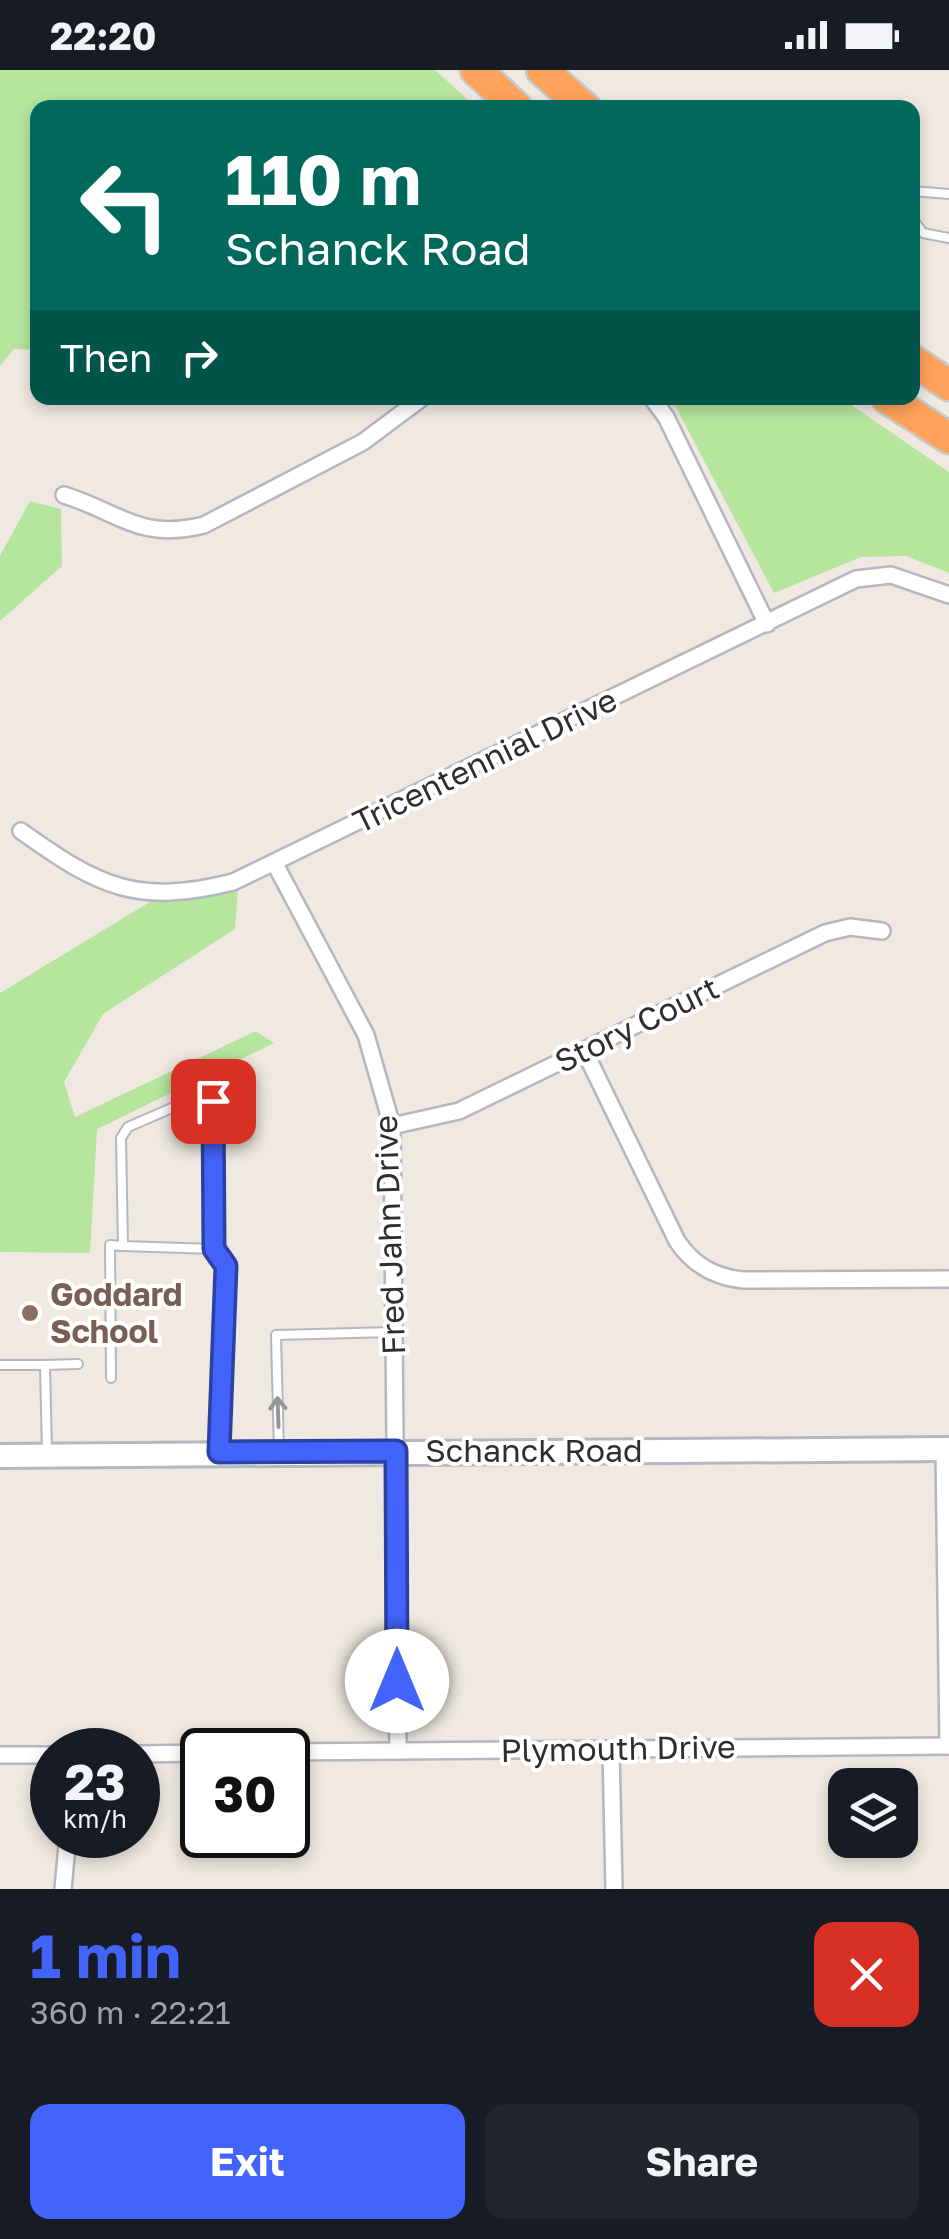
<!DOCTYPE html>
<html lang="en">
<head>
<meta charset="utf-8">
<style>
	:root { --surface:#171b24; --page:#20242c; --text:#f1f3f6; --muted:#9ea1a6; --accent:#4264fb }
	body { margin:0; font-family:"Golos Text",sans-serif; background:var(--page); color:var(--text); height:100vh; display:flex; flex-direction:column; font-size:38px; white-space:nowrap }
	* { box-sizing:border-box; margin:0 }
	p { font-size:32px; color:var(--muted) }
	.icon { flex:none; width:55px; height:55px; fill:none; stroke:currentColor; stroke-width:2; stroke-linecap:round; stroke-linejoin:round }
	.map { position:relative; height:1819px; overflow:hidden }
	.sheet { display:flex; flex-direction:column; background:var(--surface); flex:1 }
	.sheet>* { flex:none }
	.hud { position:absolute; left:30px; top:30px; width:890px; height:305px; border-radius:20px; box-shadow:0 5px 15px #0003; background:#00695c; color:#fff; overflow:hidden }
	.tools { position:absolute; left:828px; top:1698px; display:grid; gap:20px }
	.tools a { display:grid; place-items:center; width:90px; height:90px; border-radius:20px; background:var(--surface); box-shadow:0 5px 15px #0003; font-size:50px }
	.speed { position:absolute; left:30px; top:1658px; display:flex; gap:20px; font-size:50px; font-weight:700; text-align:center }
	.speed>* { display:grid; place-content:center; width:130px; height:130px; border-radius:50%; background:var(--surface); box-shadow:0 5px 15px #0003; line-height:1 }
	.speed small { font-size:25px; font-weight:400 }
	.speed .limit { border:5px solid #111; border-radius:15px; background:#fff; color:#111 }
	.pin { position:absolute; display:grid; place-items:center; width:85px; height:85px; color:#fff; margin:-42px; border-radius:20px; box-shadow:0 5px 15px #0006 }
	.me { position:absolute; width:110px; margin:-55px; rotate:0deg; stroke-linejoin:round; filter:drop-shadow(0 0 8px #0008) }
	.turn { display:flex; align-items:center; gap:35px; height:210px; padding:0 30px; font-size:45px }
	.turn .icon { width:130px; height:130px; stroke-width:2.5 }
	.turn b { display:block; font-size:70px; line-height:85px }
	.then { display:flex; align-items:center; height:95px; padding:0 30px; background:#0003; gap:20px; font-size:38px }
	.round { display:grid; place-items:center; flex:none; width:105px; height:105px; border-radius:20px; background:var(--page) }
	.headline { display:flex; align-items:center; justify-content:space-between; height:170px; padding:0 30px }
	h1 { font-size:60px; font-weight:700; line-height:75px; color:var(--accent) }
	.cta { display:flex; gap:20px; margin-top:auto; padding:20px 30px }
	.cta a { flex:1; height:115px; border-radius:20px; background:var(--accent); color:#fff; font-size:40px; font-weight:700; line-height:115px; text-align:center }
	.cta a+a { background:var(--page); color:var(--text) }
	.status { display:flex; justify-content:space-between; align-items:center; height:70px; padding:0 50px; background:var(--surface); direction:ltr }
	.status svg { height:28px; fill:currentColor }
	.map>svg:first-child { display:block }
	.green { fill:#b6e59e }
	.lines { fill:none; stroke-linecap:round; stroke-linejoin:round }
	.lane-casing { stroke:#b4b7c1; stroke-width:12 }
	.street-casing { stroke:#b4b7c1; stroke-width:20 }
	.secondary-casing { stroke:#b4b7c1; stroke-width:28 }
	.highway-casing { stroke:#c9c9c9; stroke-width:35 }
	.lane { stroke:#fff; stroke-width:8 }
	.street { stroke:#fff; stroke-width:15 }
	.secondary { stroke:#fff; stroke-width:22 }
	.highway { stroke:#ffa35c; stroke-width:30 }
	.oneway { stroke:#969696 }
	.route-casing { stroke:#2b41a3; stroke-width:25 }
	.route { stroke:#4264fb; stroke-width:18 }
	.education-dot { fill:#8d6e63; stroke:#fff; stroke-width:4 }
	.labels { text-anchor:middle; stroke-width:8; stroke-linejoin:round; paint-order:stroke }
	.street-label { font-size:32px; fill:#2e2e2e; stroke:#fff }
	.education-label { font-size:32px; font-weight:bold; fill:#785e54; stroke:#fff; text-anchor:start }
</style>
</head>
<body>
<div class="status"><b>22:20</b><svg viewBox="0 0 49 12"><path d="M0 12V9h3v3zM5 12V6h3v6zM10 12V3h3v9zM15 12V0h3v12zM26 1h20v11H26zM47 4h2v5h-2z"/></svg></div>
<div class="map">
<svg width="949" height="1819" viewBox="0 0 949 1819">
	<rect width="100%" height="100%" fill="#efe9e1"/>
	<g class="green">
		<polygon points="0,0 435,0 476,37 38,38 37,280 14,279 0,296"/>
		<polygon points="671,328 841,328 949,402 949,503 906,486 861,487 774,523"/>
		<polygon points="30,431 61,439 62,496 0,551 0,486"/>
		<polygon points="238,817 235,859 103,944 64,1012 75,1047 256,961 274,973 97,1059 90,1183 0,1182 0,923 158,827"/>
	</g>
	<g class="lines">
		<g class="lane-casing">
			<g id="lane">
				<polyline points="912,121 949,124"/>
				<polyline points="912,148 923,163 949,168"/>
				<polyline points="213,1179 226,1197 219,1380"/>
				<polyline points="0,1295 45,1295"/>
				<polyline points="111,1308 110,1175 123,1176 213,1179 213,1031 197,1027 128,1057 121,1068 123,1176"/>
				<polyline points="279,1382 276,1265 394,1262"/>
				<polyline points="47,1384 45,1295 78,1294"/>
			</g>
		</g>
		<g class="street-casing">
			<g id="street">
				<polyline points="652,328 666,347 767,554"/>
				<path d="M64,425C121,443 140,471 204,455L363,372L422,328"/>
				<path d="M21,761C99,817 137,836 233,812L856,509L891,505L949,525"/>
				<polyline points="275,794 366,965 392,1056 398,1681"/>
				<path d="M584,980L677,1171C693,1195 714,1207 743,1210L949,1209"/>
				<polyline points="392,1056 459,1041 825,863 850,857 882,861"/>
				<polyline points="944,1379 948,1676"/>
				<polyline points="611,1679 614,1819"/>
				<polyline points="288,1682 949,1676"/>
				<polyline points="138,1684 202,1683"/>
				<polyline points="0,1685 52,1685"/>
				<polyline points="63,1819 68,1765"/>
			</g>
		</g>
		<g class="secondary-casing">
			<polyline id="secondary" points="0,1386 949,1379"/>
		</g>
		<g class="highway-casing">
			<g id="highway">
				<polyline points="476,0 517,38"/>
				<polyline points="542,0 585,38"/>
				<polyline points="912,290 949,315"/>
				<polyline points="887,328 949,368"/>
			</g>
		</g>
		<use href="#lane" class="lane"/>
		<use href="#street" class="street"/>
		<use href="#secondary" class="secondary"/>
		<use href="#highway" class="highway"/>
	</g>
	<defs><path id="oneway-shaft" d="M-6 0H5M1.5-3L5.5 0L1.5 3" fill="none" stroke-width="1.6" stroke-linecap="round" stroke-linejoin="round" transform="scale(2.5)"/></defs>
	<use class="oneway" href="#oneway-shaft" transform="translate(278 1342) rotate(-92)"/>
	<g class="lines">
		<g class="route-casing">
			<polyline id="route" points="213,1031 214,1179 226,1196 219,1382 396,1381 397,1611"/>
		</g>
		<use href="#route" class="route"/>
	</g>
	<circle class="education-dot" cx="30" cy="1243" r="10"/>
	<g class="labels">
		<g class="street-label">
			<text transform="translate(485 691) rotate(-26)" y="11">Tricentennial Drive</text>
			<text transform="translate(637 955) rotate(-26)" y="11">Story Court</text>
			<text transform="translate(390 1165) rotate(-92)" y="11">Fred Jahn Drive</text>
			<text x="534" y="1392">Schanck Road</text>
			<text transform="translate(618 1679) rotate(-1)" y="11">Plymouth Drive</text>
		</g>
		<g class="education-label">
			<text x="50" y="1236">Goddard<tspan x="50" dy="37">School</tspan></text>
		</g>
	</g>
</svg>
<div class="tools">
<a><svg class="icon" aria-label="layers" viewBox="0 0 24 24"><path d="M12 4l9 5-9 5-9-5zM3 14l9 5 9-5"/></svg></a>
</div>
<div class="speed"><div>23<small>km/h</small></div><div class="limit">30</div></div>
<div class="pin" style="left:213px;top:1031px;background:#d93025"><svg class="icon" aria-label="arrive" viewBox="0 0 24 24"><path d="M6 21V4h12l-3 4 3 4H6"/></svg></div>
<svg class="me" style="left:397px;top:1611px" viewBox="-20 -20 40 40"><circle r="19" fill="#fff"/><path d="M0-13L10 11 0 6-10 11z" fill="#4264fb"/></svg>
<div class="hud">
<div class="turn"><svg class="icon" aria-label="left" viewBox="0 0 24 24"><path d="M17 20v-9H6M10 6l-5 5 5 5"/></svg><div><b>110 m</b>Schanck Road</div></div>
<div class="then">Then<svg class="icon" aria-label="right" viewBox="0 0 24 24"><path d="M7 20v-9h11M14 6l5 5-5 5"/></svg></div>
</div>
</div>
<section class="sheet">
<div class="headline"><div><h1>1 min</h1><p>360 m · 22:21</p></div><a class="round" style="background:#d93025;color:#fff"><svg class="icon" aria-label="close" viewBox="0 0 24 24"><path d="M6 6l12 12M18 6L6 18"/></svg></a></div>
<div class="cta"><a>Exit</a><a>Share</a></div>
</section>
</body>
</html>
